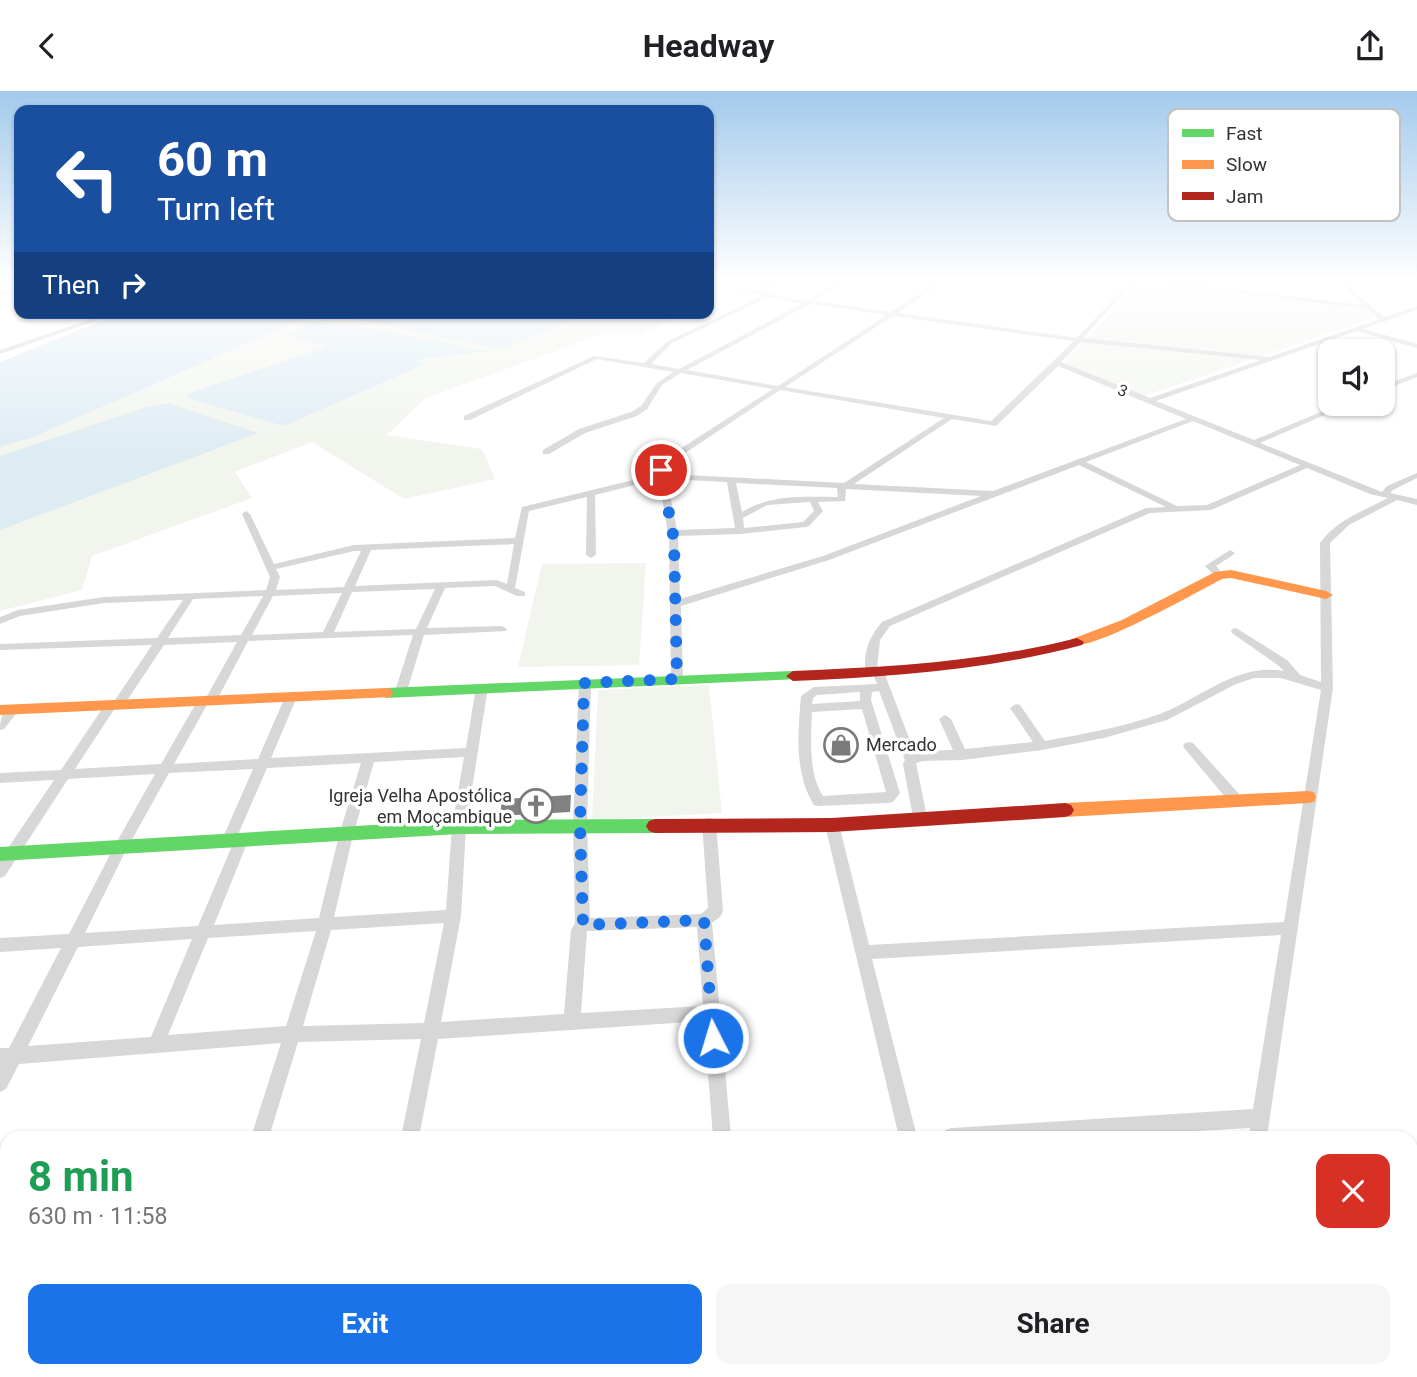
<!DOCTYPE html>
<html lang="en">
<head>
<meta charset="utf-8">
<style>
	:root { --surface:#fff; --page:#f6f6f6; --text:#202124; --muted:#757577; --accent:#1a73e8 }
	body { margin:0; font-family:Roboto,sans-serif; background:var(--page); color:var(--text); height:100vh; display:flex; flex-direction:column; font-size:26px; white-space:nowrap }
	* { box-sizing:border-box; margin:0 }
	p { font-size:23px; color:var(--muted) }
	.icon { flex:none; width:38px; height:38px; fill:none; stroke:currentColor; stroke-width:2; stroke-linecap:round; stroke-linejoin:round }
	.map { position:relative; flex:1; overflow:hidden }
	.details { position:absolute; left:0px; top:1040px; width:1418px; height:247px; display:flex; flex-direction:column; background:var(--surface); border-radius:21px 21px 0 0; box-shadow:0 2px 5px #0004 }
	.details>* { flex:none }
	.top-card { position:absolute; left:14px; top:14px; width:700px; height:214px; border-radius:14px; box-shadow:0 2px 5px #0004; background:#1a4fa0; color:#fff; overflow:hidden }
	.tools { position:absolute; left:1318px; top:248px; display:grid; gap:14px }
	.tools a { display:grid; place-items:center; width:77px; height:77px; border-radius:14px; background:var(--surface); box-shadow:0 2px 5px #0004; font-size:35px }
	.pin { position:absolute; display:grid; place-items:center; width:60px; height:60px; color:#fff; margin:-30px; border:4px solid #fff; border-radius:50%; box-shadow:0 2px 7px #0007 }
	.me { position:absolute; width:77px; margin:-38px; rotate:355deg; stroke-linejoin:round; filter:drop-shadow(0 0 5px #0008) }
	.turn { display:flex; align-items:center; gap:24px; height:147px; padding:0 28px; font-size:32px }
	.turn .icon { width:91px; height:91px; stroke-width:2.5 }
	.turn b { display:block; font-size:49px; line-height:60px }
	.then { display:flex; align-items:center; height:66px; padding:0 28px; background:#0003; gap:14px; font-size:26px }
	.round { display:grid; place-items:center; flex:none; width:74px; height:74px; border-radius:14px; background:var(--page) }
	.head { display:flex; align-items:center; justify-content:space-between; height:119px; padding:0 28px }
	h1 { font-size:42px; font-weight:700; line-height:52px; color:#1e9e55 }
	.action { display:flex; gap:14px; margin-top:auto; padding:14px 28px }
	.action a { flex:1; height:80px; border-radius:14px; background:var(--accent); color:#fff; font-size:28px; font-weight:700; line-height:80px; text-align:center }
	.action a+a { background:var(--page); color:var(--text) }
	header { display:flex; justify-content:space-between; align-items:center; height:91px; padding:0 28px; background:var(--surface); font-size:32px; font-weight:700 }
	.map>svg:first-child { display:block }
	.green { fill:#f1f5ed }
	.water { fill:#ddebf3 }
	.building { fill:#818181 }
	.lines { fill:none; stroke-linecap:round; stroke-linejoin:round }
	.street { fill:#d7d7d7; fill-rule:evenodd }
	.fast { fill:#63d668; fill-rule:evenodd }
	.slow { fill:#ff974d; fill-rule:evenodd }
	.jam { fill:#b3261e; fill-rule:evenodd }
	.route { stroke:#1a73e8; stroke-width:12; stroke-dasharray:0 21.6 }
	.labels { text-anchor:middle; stroke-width:7; stroke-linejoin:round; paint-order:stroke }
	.far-street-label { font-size:16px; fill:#333; stroke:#fff }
	.poi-label { font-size:18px; fill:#333; stroke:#fff; text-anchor:start }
	.key { fill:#fff; stroke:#c2c2c2; stroke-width:2 }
	.key-label { font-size:19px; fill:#333 }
</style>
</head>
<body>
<header><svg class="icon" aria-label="back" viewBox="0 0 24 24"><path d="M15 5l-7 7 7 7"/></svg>Headway<svg class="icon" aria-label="share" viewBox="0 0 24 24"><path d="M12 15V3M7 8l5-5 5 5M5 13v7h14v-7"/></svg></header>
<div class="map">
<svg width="1417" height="1286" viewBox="0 0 1417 1286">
	<rect width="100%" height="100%" fill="#fff"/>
	<g class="green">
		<polygon points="709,190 786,190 768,204 709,197"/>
		<polygon points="1140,191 1365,218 1375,227 1143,305 1063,273"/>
		<polygon points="317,222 682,222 641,244 599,244 426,307 387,344 482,358 495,388 404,408 312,351 235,381 252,407 92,465 82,499 0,520 0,356 31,347"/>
		<polygon points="646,472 639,574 518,576 542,473"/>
		<polygon points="709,594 722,722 592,729 598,599"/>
	</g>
	<g class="water">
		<polygon points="120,222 317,222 31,347 0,356 0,271"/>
		<polygon points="349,222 591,222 499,258 340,225"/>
		<polygon points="310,231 360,235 485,260 418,269 425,273 284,335 187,307 189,302 329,255 287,245"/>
		<polygon points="167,312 258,342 0,439 0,365 143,317"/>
	</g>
	<polygon class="building" points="571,704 570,721 500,725 502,708"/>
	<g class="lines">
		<g class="street">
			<path d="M770,190H776L761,201L806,210L837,190H843L814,210L891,221L938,190H944L898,222L1077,247L1130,190H1135L1083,247L1269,266L1379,228L1367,218L1145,190H1163L1363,214L1337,190H1343L1384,226L1417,215V219L1363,238L1417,253V257L1357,240L1156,310L1254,349L1340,313H1350L1260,352L1382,401L1387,395L1417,382V387L1393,399L1390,402L1417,408V414L1397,409L1349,434L1330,452L1333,597L1267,1046H1249L1250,1037L1092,1046H943L945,1039L952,1037L1253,1018L1281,844L872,868L917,1046H899L825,734L827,730L832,729L837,730L839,734L869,854L1284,831L1321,599L1281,587H1254L1236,593L1167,629L1104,647L1042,659L962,669L923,670L916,672L927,726L925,730L920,731L915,730L913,726L903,673L905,669L879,600L872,601L871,609L900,702L893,711L888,712L819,715L814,714C794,682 798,641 801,605L814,596L877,593L874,585H867C861,566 869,545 882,531L1146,417L1166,416L1079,374L829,469L681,515L683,588L677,592L671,588L669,449L659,388L595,404L596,464L591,467L586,464L587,406L529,420L515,497L525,501V505H517L495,495L445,497L427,537L502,535L507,538L506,540L424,544L407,600L401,604L395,600L413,544L248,550L217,609L215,612H208L174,673L258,668L285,606L291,602L297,606L271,667L466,657L476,596L478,593H486L488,596L466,736L461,825L441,931L564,923L571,839L575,832L573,734L579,592L581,589H589L591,592L587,734L590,827L701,823L708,817L702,732L704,728L709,727L714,728L716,732L723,820L721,825L712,832L731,1046H713L704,930L438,948L419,1046H401L421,948L298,951L269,1046H251L281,952L19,973L6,998L0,1001V957H9L61,857L0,861V847L69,843L115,754L155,683L68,688L5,785L0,787V769L54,689L0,692V682L61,679L106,612H113L152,554L0,559V553L157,547L183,509L104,512L20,525L0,533V526L18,519L104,506L266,499L270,486L242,423L246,420L250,423L274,473L354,454L515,447L522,416L658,383L657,378L660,371L773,298L681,282L662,294L647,318L637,325L585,342L549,363H543V359L579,338L631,321L641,315L657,292L673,281L597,268L470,329H464V325L594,265L644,272L668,250L763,205L753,202ZM768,206L802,213L679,278L651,273L672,252ZM810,213L887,224L778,295L687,279ZM893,225L1074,250L991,330L785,296ZM1081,251L1261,269L1150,307L1061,271ZM1058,275L1186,328L993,400L854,393L952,328L996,335ZM780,299L944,327L844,392L666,383L667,374ZM1193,330L1300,374L1207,414L1177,415L1086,371ZM1307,377L1370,403L1388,407C1364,420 1336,429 1320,452L1321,591L1300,584L1287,569L1236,537L1232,538L1231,540L1232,542L1279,575L1284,580C1236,572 1202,607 1160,623C1123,636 1084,643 1045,650L1020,614L1016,613L1010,617L1033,651L965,658L951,628L945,624L939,628L953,659L922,660L915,663L884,581L882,578H877L880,549L890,535L1150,422L1211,419ZM667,388L727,391L735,437L677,439ZM736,392L837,397L838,406C804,406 771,403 742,421ZM846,398L981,405L823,465L680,508L678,445L740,443L806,436L809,435L823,420L818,411L845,410ZM810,411L814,420L803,431L744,437L743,427L767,414ZM514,453L507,493L496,489L355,495L371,459ZM354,460H361L344,496L276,499L280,486L276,478ZM435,498L416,538L334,541L352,501ZM342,502L323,541L252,544L273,505ZM263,505L241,544L168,547L193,508ZM237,551L206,607H199L161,673L75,678L115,617H122L164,554ZM860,601V610L812,613L813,607L817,604ZM862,618L886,701L823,705C808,682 811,647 812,621ZM464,666L452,736L446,819L334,826L353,744L374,671ZM361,672L339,744L319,827L214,834L248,750L246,746H237L267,677ZM253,678L221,751L223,755H232L198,835L85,842L125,761L169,682ZM444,832L424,932L303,935L331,839ZM697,836L703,915L581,922L587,840ZM316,840L286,935L168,944L208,847ZM192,848L151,946L28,955L78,856Z"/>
			<polygon points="19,196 19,200 0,205 0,201"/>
			<polygon points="109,222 119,222 0,263 0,259"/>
			<polygon points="1417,282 1417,286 1382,300 1382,295"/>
			<polygon points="1230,459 1235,462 1233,464 1216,475 1224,484 1219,487 1216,486 1205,475"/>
			<path d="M14,614L20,618L4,638L0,639C0,629 2,618 14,614Z"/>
			<polygon points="1189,651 1193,652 1241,705 1243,709 1241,713 1231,713 1185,658 1183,655 1185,652"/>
			<polygon points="7,1109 7,1129 0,1130 0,1110"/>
			<polygon points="7,1270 7,1279 22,1279 20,1286 0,1286 3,1271"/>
			<polygon points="333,1279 376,1279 378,1284 377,1286 330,1286"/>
			<polygon points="380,1279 402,1279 405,1286 383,1286"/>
			<polygon points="856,1279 950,1279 953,1286 859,1286"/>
			<polygon points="1050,1279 1132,1279 1129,1286 1047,1286"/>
			<rect x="1219" y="1279" width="22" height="7"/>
		</g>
		<g class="fast">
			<polygon points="793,580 798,582 800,585 798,588 386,607 379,602 386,597"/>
			<polygon points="655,728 661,730 664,735 661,740 655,742 459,743 0,770 0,756 459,729"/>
		</g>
		<g class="slow">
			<path d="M1231,479L1326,500L1333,504L1326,508L1231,487L1222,488C1197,501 1095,559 1072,554L1070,551L1072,548L1122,529L1215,481Z"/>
			<polygon points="386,597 391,598 393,602 391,606 0,624 0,614"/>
			<polygon points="1308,700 1314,701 1316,706 1314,711 1308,712 1065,726 1059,724 1056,719 1059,714 1065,712"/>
		</g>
		<g class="jam">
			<path d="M1077,547L1084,551L1082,554C987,579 891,586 793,590L786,585L793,580C889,576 984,571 1077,547Z"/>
			<polygon points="1065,712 1071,714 1074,719 1071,724 1065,726 832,741 655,742 649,740 646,735 649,730 655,728 832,727"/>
		</g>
	</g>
	<linearGradient id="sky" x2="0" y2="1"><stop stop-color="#a3caec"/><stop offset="0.51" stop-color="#fff"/><stop offset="1" stop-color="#fff" stop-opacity="0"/></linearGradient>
	<rect width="1417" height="370" fill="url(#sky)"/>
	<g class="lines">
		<polyline class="route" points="661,379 674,449 677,588 584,592 580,734 583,834 704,829 713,947"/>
	</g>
	<defs>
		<g id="shop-ring" transform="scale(1.75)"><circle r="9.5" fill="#fff" stroke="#7a7a7a" stroke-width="1.5"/><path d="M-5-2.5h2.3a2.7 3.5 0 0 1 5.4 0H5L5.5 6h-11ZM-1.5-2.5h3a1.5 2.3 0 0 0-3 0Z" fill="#7a7a7a"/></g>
		<g id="church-ring" transform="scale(1.75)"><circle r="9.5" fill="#fff" stroke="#7a7a7a" stroke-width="1.5"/><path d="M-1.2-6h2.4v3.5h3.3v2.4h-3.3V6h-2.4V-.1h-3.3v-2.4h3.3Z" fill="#7a7a7a"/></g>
	</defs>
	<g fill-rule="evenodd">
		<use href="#shop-ring" x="841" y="654"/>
		<use href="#church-ring" x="536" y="715"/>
	</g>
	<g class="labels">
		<g class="far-street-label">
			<text transform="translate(1123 299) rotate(22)" y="6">3</text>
		</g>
		<g class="poi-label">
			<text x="866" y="660">Mercado</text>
			<text x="512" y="711" text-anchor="end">Igreja Velha Apostólica<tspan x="512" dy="21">em Moçambique</tspan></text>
		</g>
	</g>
	<rect x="1168" y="18" width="232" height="112" rx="10" class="key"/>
	<rect x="1182" y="38" width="32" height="8" fill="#63d668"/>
	<rect x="1182" y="69" width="32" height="9" fill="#ff974d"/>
	<rect x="1182" y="101" width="32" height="8" fill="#b3261e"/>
	<g class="key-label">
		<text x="1226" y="49">Fast</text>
		<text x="1226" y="80">Slow</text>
		<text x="1226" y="112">Jam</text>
	</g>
</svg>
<div class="tools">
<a><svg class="icon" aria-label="sound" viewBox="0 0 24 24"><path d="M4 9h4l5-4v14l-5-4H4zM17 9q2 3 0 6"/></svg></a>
</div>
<div class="pin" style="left:661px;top:379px;background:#d93025"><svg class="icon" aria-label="arrive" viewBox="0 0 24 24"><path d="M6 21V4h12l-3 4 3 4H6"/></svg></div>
<svg class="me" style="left:713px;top:947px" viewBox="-20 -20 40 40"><circle r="17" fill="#1a73e8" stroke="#fff" stroke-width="3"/><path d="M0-11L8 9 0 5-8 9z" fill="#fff"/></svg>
<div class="top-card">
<div class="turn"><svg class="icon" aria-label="left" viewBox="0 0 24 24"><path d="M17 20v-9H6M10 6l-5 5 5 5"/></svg><div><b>60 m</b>Turn left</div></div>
<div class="then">Then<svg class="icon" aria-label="right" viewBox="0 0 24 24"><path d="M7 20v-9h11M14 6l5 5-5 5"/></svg></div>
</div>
<section class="details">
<div class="head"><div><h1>8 min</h1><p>630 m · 11:58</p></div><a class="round" style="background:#d93025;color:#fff"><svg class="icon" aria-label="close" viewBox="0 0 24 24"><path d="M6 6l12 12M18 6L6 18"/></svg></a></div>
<div class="action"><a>Exit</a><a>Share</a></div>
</section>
</div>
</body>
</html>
